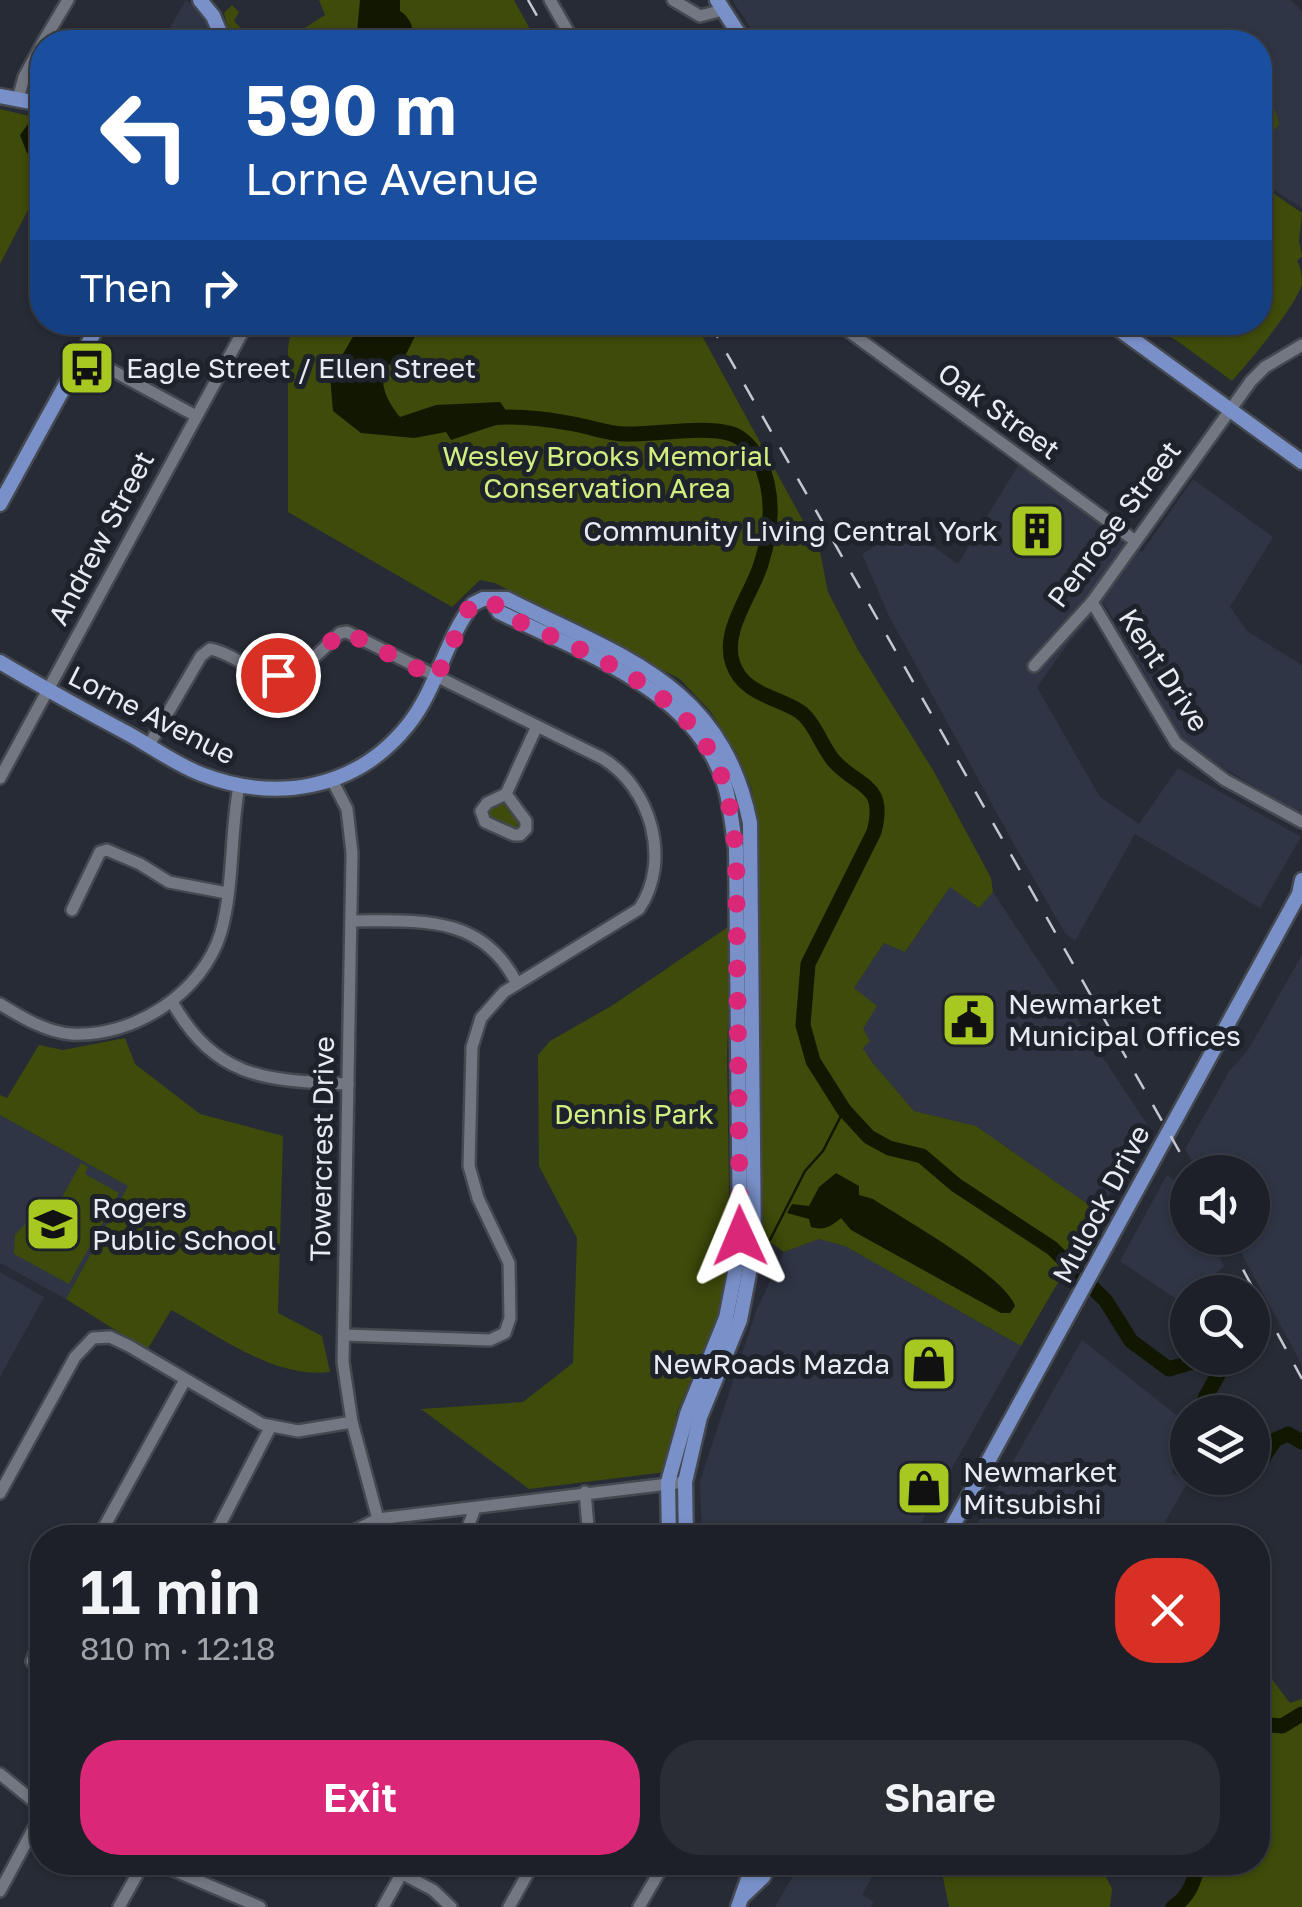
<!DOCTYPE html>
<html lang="en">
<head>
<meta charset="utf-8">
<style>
	:root { --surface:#1d2028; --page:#2a2d34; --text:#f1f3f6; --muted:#a0a3a8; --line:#3b3e45; --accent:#db2777 }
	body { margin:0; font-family:"Golos Text",sans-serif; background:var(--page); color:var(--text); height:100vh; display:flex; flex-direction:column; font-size:38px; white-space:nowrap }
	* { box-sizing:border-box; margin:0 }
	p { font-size:32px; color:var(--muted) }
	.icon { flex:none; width:55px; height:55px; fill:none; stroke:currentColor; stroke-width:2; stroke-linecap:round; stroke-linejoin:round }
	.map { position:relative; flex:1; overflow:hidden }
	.drawer { position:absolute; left:30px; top:1525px; width:1240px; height:350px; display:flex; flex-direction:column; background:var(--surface); border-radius:40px; box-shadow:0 2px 8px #0004,0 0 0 2px var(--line) }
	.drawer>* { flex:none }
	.banner { position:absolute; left:30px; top:30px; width:1242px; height:305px; border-radius:40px; box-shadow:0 2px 8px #0004,0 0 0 2px var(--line); background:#1a4fa0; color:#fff; overflow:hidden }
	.controls { position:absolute; left:1170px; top:1155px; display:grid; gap:20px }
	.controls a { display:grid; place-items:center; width:100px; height:100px; border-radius:50%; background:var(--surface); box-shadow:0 2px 8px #0004,0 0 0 2px var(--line); font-size:50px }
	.pin { position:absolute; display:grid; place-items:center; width:85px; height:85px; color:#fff; margin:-42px; border:5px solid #fff; border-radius:50%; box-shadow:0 2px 10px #0007 }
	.me { position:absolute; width:110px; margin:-55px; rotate:359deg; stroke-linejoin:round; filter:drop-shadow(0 0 8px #0008) }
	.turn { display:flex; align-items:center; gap:35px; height:210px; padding:0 50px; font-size:45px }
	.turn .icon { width:130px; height:130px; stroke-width:2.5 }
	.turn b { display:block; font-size:70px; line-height:85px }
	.then { display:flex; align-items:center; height:95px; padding:0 50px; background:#0003; gap:20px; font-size:38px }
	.round { display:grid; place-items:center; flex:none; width:105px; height:105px; border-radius:40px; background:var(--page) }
	.summary { display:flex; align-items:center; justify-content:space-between; height:170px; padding:0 50px }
	h1 { font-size:60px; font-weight:600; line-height:75px }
	.primary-button { display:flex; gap:20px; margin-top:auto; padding:20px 50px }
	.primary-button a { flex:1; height:115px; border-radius:40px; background:var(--accent); color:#fff; font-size:40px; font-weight:600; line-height:115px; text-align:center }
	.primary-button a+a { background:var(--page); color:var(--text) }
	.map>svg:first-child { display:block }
	.built { fill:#2f3544 }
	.green { fill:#3e4b0a }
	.water { fill:#121701 }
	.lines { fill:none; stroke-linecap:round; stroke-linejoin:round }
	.stream { stroke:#121701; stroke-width:2.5 }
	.river { stroke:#121701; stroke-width:15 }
	.minor-casing { stroke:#44484f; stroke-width:16 }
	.major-casing { stroke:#44484f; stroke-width:19 }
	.minor { stroke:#727782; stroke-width:11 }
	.major { stroke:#7a90c9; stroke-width:14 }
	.rail { stroke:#c4c7ce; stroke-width:2.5; stroke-dasharray:18 18; stroke-linecap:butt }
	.route { stroke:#db2777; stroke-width:18; stroke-dasharray:0 32.4 }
	.labels { text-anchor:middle; stroke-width:10; stroke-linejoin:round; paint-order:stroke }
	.poi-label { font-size:28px; fill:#e8ebf1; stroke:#1e222b; text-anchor:start }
	.street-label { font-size:28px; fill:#e8ebf1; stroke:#1e222b }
	.park-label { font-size:28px; fill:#d1ee80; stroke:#1e222b }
</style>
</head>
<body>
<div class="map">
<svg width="1302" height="1907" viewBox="0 0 1302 1907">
	<rect width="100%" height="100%" fill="#272b35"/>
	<g class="built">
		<polygon points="186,0 202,13 216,42 170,42 164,38"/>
		<polygon points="732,0 1291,0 1302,11 1302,208 1260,181 1260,42 760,42"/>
		<polygon points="1019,464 1142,552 1193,479 1273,537 1230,607 1247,631 1302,665 1302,815 1200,754 1183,740 1104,603 1068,644 1037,687 1100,797 1139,824 1178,768 1301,837 1260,908 1135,834 1075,941 1065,933 1016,848 889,616 862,554 897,533 936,548 958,564"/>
		<polygon points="950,887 979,908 993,892 1149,1127 1099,1212 976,1126 914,1111 872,1062 863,1047 854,988 885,942 906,951"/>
		<polygon points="1302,955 1302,1365 1233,1238 1252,1238 1252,1172 1198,1172 1185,1149 1230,1070 1248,1050"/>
		<polygon points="0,1115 128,1186 66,1299 0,1263"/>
		<polygon points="1167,1175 1180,1184 1187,1198 1188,1238 1209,1238 1224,1266 1196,1292 1188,1292 1185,1305 1120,1261"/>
		<polygon points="819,1239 845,1246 1021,1346 913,1537 702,1537 700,1481 756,1311 784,1252"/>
		<polygon points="0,1272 44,1297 0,1377"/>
		<polygon points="1082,1340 1180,1418 1173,1446 1181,1446 1172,1473 1188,1482 1156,1537 970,1537"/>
		<polygon points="801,1862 880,1863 862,1895 874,1902 871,1907 775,1907"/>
	</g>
	<g class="green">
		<polygon points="319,0 514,0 537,42 283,42 325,15"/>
		<polygon points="232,5 239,12 234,21 254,42 232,42 224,13"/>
		<polygon points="38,59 42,61 42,102 29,99 23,92"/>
		<polygon points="1260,98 1275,110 1279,124 1260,149"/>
		<polygon points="0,109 42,119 42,183 0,264"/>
		<path d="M1260,184L1302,213L1299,241L1302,256L1297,261C1301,268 1302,276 1302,284C1296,306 1249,362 1232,381L1176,340L1144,323L1260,322Z"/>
		<polygon points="292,323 695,323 820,552 828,592 858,650 933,770 991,878 993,892 979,908 950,887 905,952 884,943 854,988 877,1006 863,1029 870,1041 863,1048 872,1062 914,1111 976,1126 1099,1212 1021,1346 845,1246 819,1239 784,1252 760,1235 759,847 752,789 737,754 711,712 680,679 495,583 480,580 452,607 288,512 288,349"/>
		<polygon points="505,802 519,821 516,829 510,829 490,818 490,809"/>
		<polygon points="731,925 727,1057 730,1256 718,1317 677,1412 666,1472 529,1489 421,1409 523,1402 573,1363 577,1238 539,1166 538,1055 550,1041 613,1005"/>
		<path d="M125,1038L135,1064L200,1114L283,1136L278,1313L322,1336L330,1372C274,1379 220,1336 171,1310L147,1350L66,1299L128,1186L0,1115V1095L7,1098L39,1045L63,1050Z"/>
		<polygon points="81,1163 88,1167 85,1174 119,1193 69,1284 14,1254 15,1235 27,1222 44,1230"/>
		<polygon points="1258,1661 1290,1703 1302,1699 1302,1907 1185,1907 1198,1863 1258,1862"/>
		<polygon points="940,1863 1099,1863 1112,1889 1110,1907 949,1907"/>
	</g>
	<g class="water">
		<path d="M360,0H400V11C411,18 415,30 412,42H356Z"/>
		<polygon points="28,124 42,131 42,150 36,161 27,153 20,135"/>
		<path d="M361,323H422L404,358L386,366C378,385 388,402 400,417L436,405L500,402L510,416L496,425L451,440L446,432L414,438L361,433L333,411L330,376Z"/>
		<path d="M836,1173L859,1186V1195L873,1199C905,1220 1004,1275 1015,1306L1010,1313H1001L851,1230L841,1218C831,1226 825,1231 811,1227L809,1219L787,1213L792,1204L809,1206L819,1187Z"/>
	</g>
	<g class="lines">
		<polyline class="stream" points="770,1240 805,1171 823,1151 844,1110"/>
		<g class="river">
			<path d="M491,418C518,415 547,419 574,424C591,427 608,434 626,434C656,435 704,425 732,434C744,438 753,450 759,460C775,493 772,530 761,564C752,594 721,631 733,664C743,694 777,697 799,711C815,722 821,746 834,761C858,788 887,783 874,832L808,964L803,1025L813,1061L844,1110L869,1137L889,1148L922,1156L956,1185L1052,1248L1106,1301L1131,1341L1169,1369L1205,1358"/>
			<polyline points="1201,1412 1206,1396 1221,1370 1212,1358 1205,1358"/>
			<polyline points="1252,1474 1275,1440 1288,1434 1302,1442"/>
			<polyline points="1231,1478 1246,1480 1249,1478"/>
			<polyline points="1258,1724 1282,1726 1302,1714"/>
			<path d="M1173,1907C1190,1896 1194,1881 1199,1862"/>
		</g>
		<g class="minor-casing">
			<g id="minor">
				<polyline points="550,0 574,42"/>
				<polyline points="673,0 700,16 723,10"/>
				<polyline points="43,42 68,0"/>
				<polyline points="18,99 24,77 42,44"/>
				<polyline points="836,322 1134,540"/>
				<polyline points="82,354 196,416"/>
				<polyline points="1092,602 1176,743 1225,780 1302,822"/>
				<polyline points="1034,666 1092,602 1251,381 1265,367 1302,345"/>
				<path d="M149,745L201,656L210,649C223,651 235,659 246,665C293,689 308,662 340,633L347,632L602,758C651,787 672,861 639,909L504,992L481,1018L472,1047L469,1166L478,1198L509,1263L510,1318L505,1333L490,1340L344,1335"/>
				<polyline points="0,778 248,322"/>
				<polyline points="332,780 347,809 352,853 343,1362 352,1422 378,1519"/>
				<polyline points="506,794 526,821 526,829 520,835 514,835 485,822 481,811 487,803 506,794 537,726"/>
				<polyline points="72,910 100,852 107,850 140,864 169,882 227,893"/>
				<path d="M351,921C417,921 482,913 517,984"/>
				<path d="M172,1002C217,1080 266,1080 348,1084"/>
				<path d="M0,1004C21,1017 46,1032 71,1034C133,1038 203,993 221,932C234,886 230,834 239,786"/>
				<polyline points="585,1492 589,1538"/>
				<polyline points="0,1493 75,1357 93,1338 110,1337 129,1346 262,1424 298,1431 352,1422"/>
				<polyline points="98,1538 185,1380"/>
				<polyline points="213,1538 271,1426"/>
				<polyline points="339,1538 378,1519 685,1482"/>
				<polyline points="464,1538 475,1508"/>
				<polyline points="42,1635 32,1661 42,1675"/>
				<polyline points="0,1774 42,1808"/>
				<polyline points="154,1862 260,1907"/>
				<polyline points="401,1873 433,1890 451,1907"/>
				<polyline points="0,1891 42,1813"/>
				<polyline points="119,1907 144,1862"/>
				<polyline points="383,1907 408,1862"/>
				<polyline points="509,1907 534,1862"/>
				<polyline points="639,1907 665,1862"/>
			</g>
		</g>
		<g class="major-casing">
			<g id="major">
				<polyline points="200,0 213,16 224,42"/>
				<polyline points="717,0 744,42"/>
				<polyline points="0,96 42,104"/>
				<polyline points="1109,322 1302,462"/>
				<polyline points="0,504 100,322"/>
				<path d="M494,602L499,612C580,652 697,689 725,786C731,806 732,828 736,848L740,1247L726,1318L687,1414L668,1482L669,1538"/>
				<path d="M0,662C42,687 84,710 127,733C151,746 175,764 201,774C276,803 356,790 408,725C437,689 445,640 473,604L483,599H507C621,657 722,683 750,823L754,1248L740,1320L700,1417L685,1482L686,1538"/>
				<polyline points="946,1538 1299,894 1302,880"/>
				<polyline points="744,1895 763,1877 771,1862"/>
				<polyline points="738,1907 754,1862"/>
			</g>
		</g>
		<use href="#minor" class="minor"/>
		<use href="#major" class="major"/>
		<g class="rail">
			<polyline points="528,0 552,42"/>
			<polyline points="709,322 1191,1172"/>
			<polyline points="1226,1238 1302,1379"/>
		</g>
	</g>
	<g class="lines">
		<path class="route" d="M278,675C307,671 320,651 340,633L346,632L436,678L468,610C476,601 483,597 494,602L499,612C582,653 696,687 725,787C731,806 732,828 736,848L740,1236"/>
	</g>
	<defs>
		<g id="bus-square" transform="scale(2.875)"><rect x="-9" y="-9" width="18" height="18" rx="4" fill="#a6c820" stroke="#1e222b"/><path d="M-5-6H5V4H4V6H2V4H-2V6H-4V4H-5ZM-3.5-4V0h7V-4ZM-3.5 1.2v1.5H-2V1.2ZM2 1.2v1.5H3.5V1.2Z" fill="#111"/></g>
		<g id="building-square" transform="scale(2.875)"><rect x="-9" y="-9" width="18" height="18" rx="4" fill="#a6c820" stroke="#1e222b"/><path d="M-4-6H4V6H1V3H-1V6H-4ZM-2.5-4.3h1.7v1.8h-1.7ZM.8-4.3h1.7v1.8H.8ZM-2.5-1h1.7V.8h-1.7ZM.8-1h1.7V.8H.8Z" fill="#111"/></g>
		<g id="civic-square" transform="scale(2.875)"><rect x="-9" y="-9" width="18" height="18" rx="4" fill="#a6c820" stroke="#1e222b"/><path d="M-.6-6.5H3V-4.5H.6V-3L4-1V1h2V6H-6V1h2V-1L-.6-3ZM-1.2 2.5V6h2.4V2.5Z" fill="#111"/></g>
		<g id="school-square" transform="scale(2.875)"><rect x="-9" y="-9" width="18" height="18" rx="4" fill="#a6c820" stroke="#1e222b"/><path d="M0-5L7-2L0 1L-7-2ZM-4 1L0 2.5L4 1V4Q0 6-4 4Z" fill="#111"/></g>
		<g id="shop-square" transform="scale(2.875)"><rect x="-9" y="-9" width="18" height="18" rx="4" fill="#a6c820" stroke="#1e222b"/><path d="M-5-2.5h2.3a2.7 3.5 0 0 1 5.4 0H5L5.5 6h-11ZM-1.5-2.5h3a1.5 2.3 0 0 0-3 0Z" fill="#111"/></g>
	</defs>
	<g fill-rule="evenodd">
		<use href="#bus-square" x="87" y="368"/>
		<use href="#building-square" x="1037" y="531"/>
		<use href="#civic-square" x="969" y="1020"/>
		<use href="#school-square" x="53" y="1224"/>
		<use href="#shop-square" x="929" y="1364"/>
		<use href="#shop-square" x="924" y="1488"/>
	</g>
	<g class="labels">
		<g class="poi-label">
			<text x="126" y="378">Eagle Street / Ellen Street</text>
			<text x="998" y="541" text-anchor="end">Community Living Central York</text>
			<text x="1008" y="1014">Newmarket<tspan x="1008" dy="32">Municipal Offices</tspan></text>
			<text x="92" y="1218">Rogers<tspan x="92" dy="32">Public School</tspan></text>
			<text x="890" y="1374" text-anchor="end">NewRoads Mazda</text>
			<text x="963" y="1482">Newmarket<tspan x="963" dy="32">Mitsubishi</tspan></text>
		</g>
		<g class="street-label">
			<text transform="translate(999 411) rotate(36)" y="10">Oak Street</text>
			<text transform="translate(1114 524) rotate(-53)" y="10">Penrose Street</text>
			<text transform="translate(101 538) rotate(-62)" y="10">Andrew Street</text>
			<text transform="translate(1164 670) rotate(57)" y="10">Kent Drive</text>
			<text transform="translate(152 715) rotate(27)" y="10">Lorne Avenue</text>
			<text transform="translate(322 1149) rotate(-89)" y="10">Towercrest Drive</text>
			<text transform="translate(1101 1204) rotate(-62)" y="10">Mulock Drive</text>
		</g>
		<g class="park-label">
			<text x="607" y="466">Wesley Brooks Memorial<tspan x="607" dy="32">Conservation Area</tspan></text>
			<text x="634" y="1124">Dennis Park</text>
		</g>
	</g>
</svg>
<div class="controls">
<a><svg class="icon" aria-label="sound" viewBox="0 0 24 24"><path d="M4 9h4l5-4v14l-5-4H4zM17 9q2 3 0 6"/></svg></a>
<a><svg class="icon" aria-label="search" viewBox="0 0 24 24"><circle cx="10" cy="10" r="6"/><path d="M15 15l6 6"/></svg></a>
<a><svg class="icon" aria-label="layers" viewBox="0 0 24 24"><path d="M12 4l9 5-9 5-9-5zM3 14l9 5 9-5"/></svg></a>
</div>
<div class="pin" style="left:278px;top:675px;background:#d93025"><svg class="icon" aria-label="arrive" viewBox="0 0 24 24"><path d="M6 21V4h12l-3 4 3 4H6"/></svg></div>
<svg class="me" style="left:740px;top:1236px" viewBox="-20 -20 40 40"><path d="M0-17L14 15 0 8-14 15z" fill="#db2777" stroke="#fff" stroke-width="4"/></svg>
<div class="banner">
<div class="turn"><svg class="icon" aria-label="left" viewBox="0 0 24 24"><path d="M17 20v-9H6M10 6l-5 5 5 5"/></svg><div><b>590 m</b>Lorne Avenue</div></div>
<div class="then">Then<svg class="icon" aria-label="right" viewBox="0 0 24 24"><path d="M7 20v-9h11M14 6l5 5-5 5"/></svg></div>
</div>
<section class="drawer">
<div class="summary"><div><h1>11 min</h1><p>810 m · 12:18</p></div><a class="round" style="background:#d93025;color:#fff"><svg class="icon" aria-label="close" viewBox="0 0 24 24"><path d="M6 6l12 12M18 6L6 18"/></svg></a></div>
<div class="primary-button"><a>Exit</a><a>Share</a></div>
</section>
</div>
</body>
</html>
